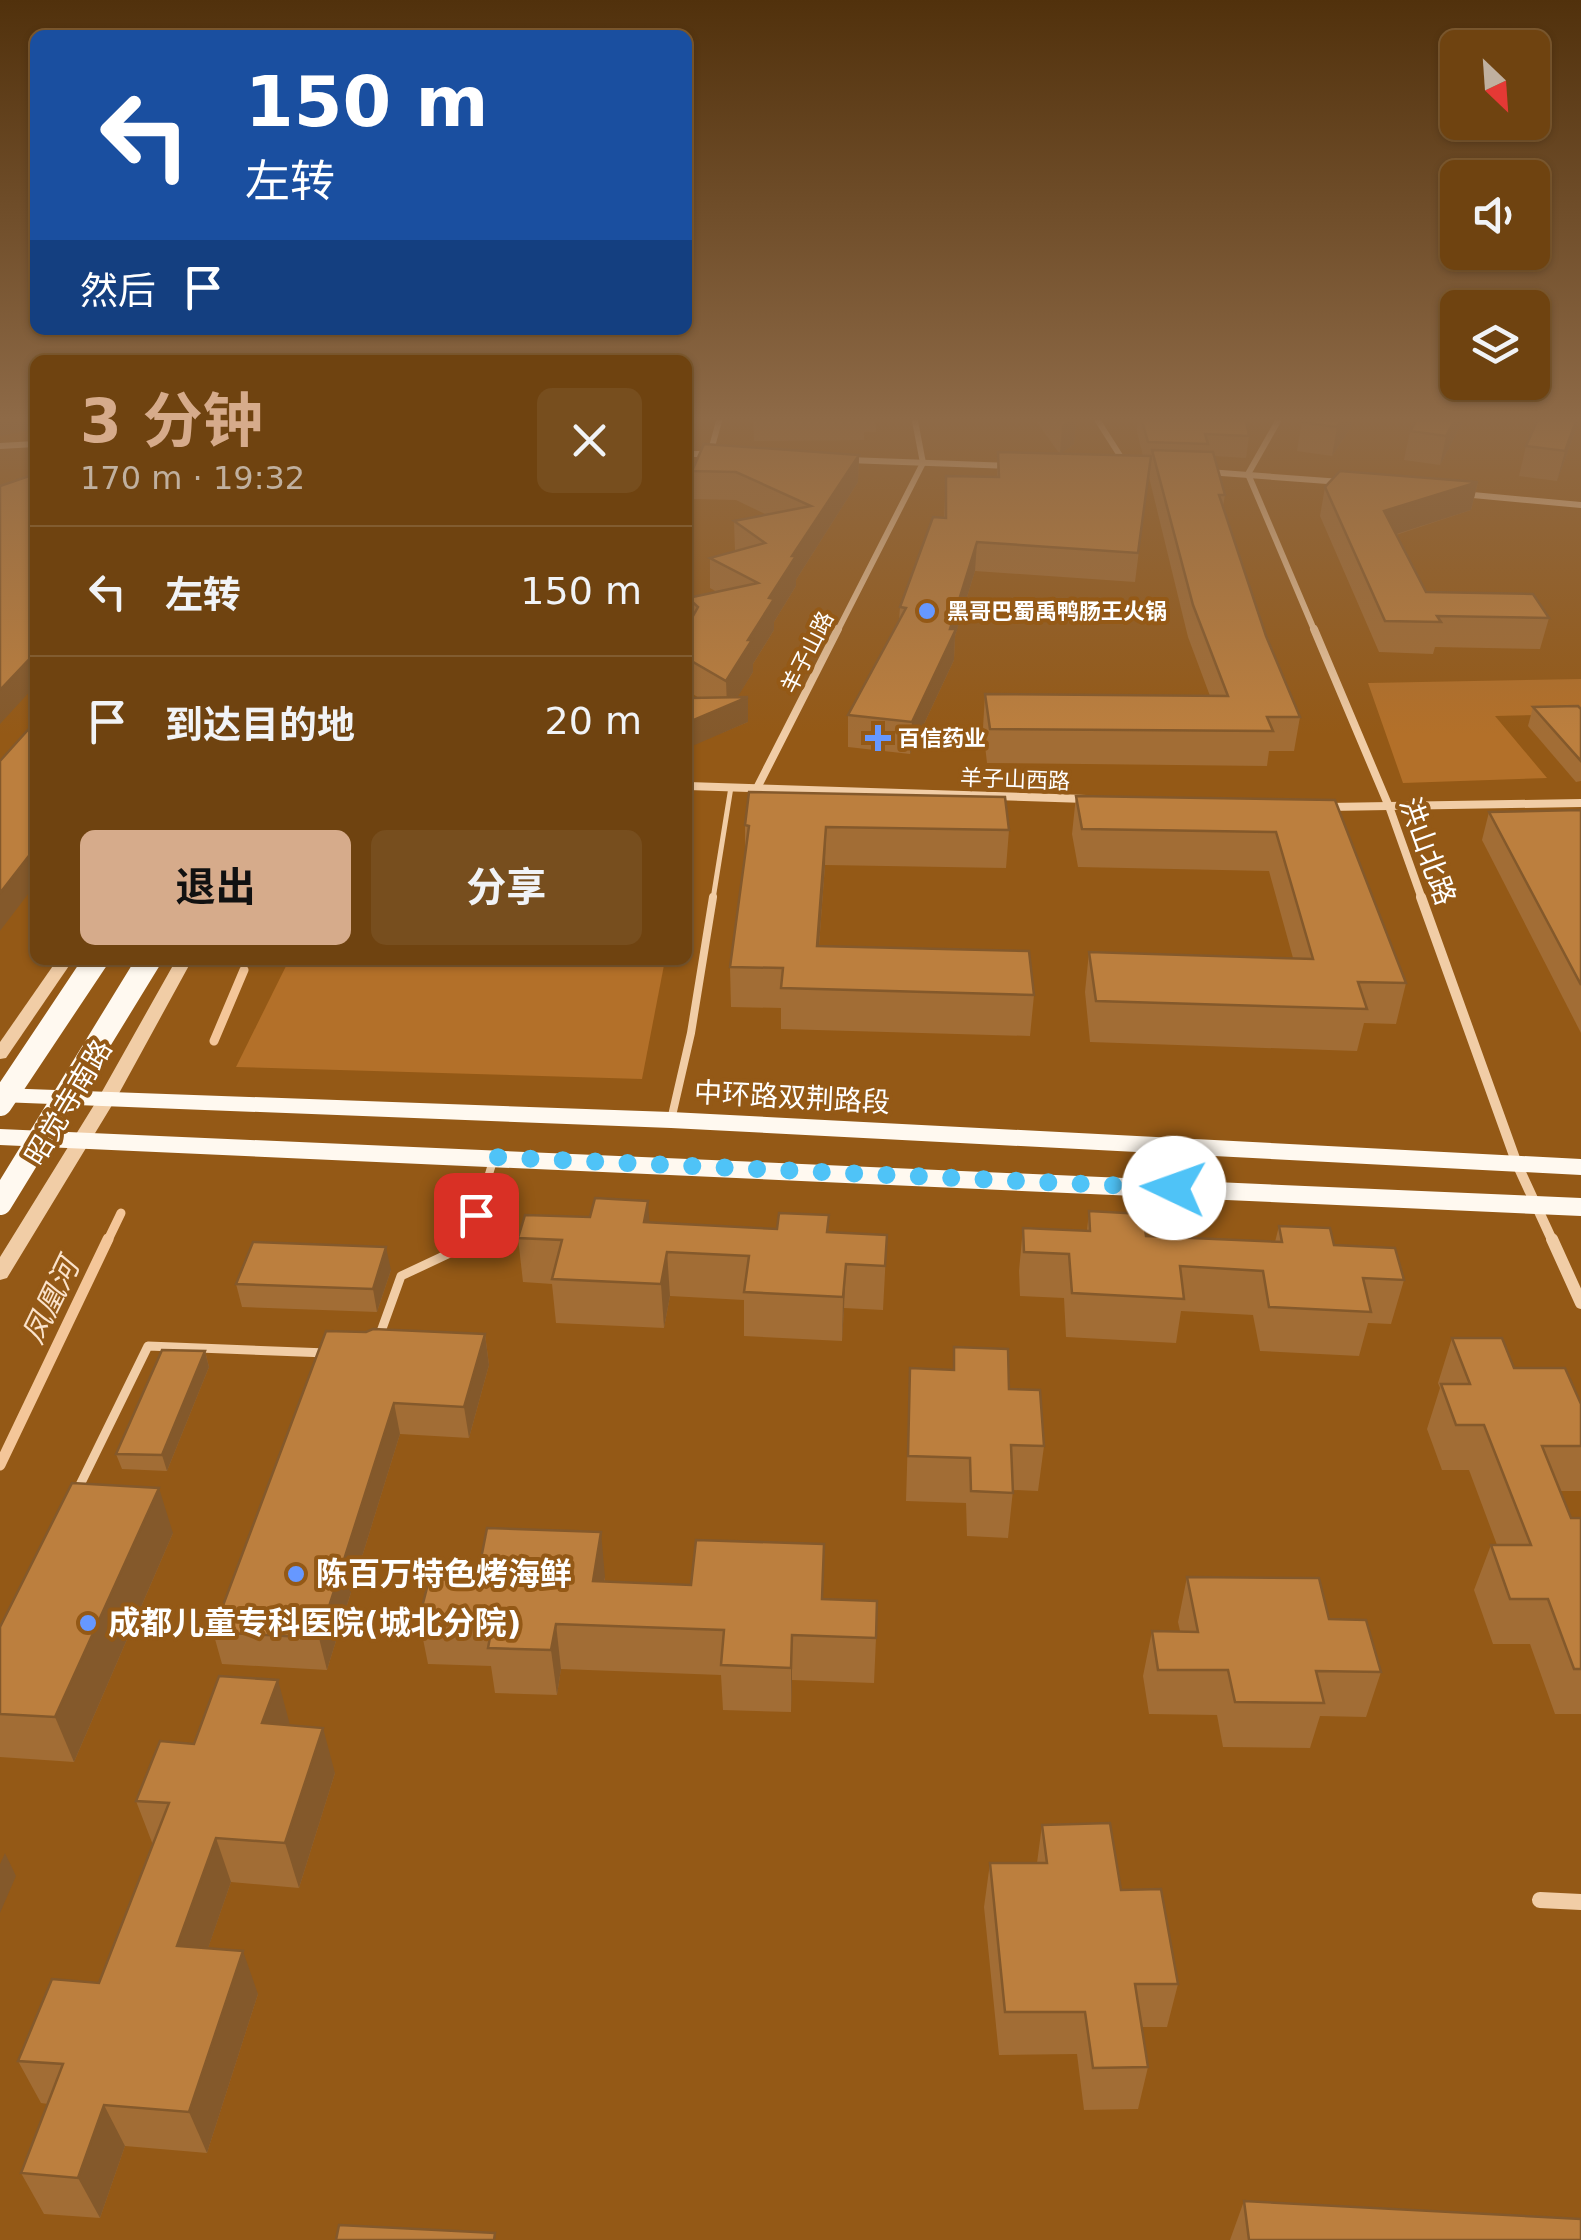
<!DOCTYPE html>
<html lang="zh">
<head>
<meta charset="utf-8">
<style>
	:root { --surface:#6f4310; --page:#774e1e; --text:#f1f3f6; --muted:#c0b09f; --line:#815c30; --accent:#d6ab8b }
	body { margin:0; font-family:"DejaVu Sans","Noto Sans SC",sans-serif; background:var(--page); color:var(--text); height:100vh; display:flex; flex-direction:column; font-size:38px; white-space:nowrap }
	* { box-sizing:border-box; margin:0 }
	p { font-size:32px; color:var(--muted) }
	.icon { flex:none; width:55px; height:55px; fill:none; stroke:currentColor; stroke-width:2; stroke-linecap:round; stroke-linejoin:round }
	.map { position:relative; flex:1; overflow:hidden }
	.side { position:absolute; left:30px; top:355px; width:662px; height:610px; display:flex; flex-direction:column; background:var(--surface); border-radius:15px; box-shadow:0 2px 8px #0004,0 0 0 2px var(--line) }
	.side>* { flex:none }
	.banner { position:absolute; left:30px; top:30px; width:662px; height:305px; border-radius:15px; box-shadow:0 2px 8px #0004,0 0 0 2px var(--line); background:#1a4fa0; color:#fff; overflow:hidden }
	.needle { width:65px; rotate:155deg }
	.tools { position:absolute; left:1440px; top:30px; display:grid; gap:20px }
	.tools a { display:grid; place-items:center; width:110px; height:110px; border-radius:15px; background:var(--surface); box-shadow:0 2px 8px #0004,0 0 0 2px var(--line); font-size:50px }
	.pin { position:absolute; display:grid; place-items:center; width:85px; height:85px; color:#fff; margin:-42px; border-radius:20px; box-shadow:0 5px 15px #0006 }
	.me { position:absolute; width:110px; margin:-55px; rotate:273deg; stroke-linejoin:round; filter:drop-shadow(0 0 8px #0008) }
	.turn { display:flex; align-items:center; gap:35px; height:210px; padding:0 50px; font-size:45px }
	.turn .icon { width:130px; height:130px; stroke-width:2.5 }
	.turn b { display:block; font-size:70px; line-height:85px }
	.then { display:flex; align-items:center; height:95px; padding:0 50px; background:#0003; gap:20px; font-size:38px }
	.round { display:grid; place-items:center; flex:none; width:105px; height:105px; border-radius:15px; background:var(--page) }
	.head { display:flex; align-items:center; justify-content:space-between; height:170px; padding:0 50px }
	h1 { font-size:60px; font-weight:700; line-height:75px; color:var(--accent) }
	.cta { display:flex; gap:20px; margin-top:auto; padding:20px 50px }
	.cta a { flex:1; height:115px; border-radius:15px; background:var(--accent); color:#111; font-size:40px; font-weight:700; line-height:115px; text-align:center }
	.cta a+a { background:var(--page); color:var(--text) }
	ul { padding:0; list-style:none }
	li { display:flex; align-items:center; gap:30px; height:130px; padding:0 50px; border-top:2px solid var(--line) }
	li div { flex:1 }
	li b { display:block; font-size:38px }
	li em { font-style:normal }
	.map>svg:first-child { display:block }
	.green { fill:#b37029 }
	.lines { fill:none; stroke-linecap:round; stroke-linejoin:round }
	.stream-far1 { stroke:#f4c699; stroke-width:9 }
	.stream { stroke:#f4c699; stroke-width:11 }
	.service-far2 { stroke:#f1cda6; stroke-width:5 }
	.service-far1 { stroke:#f1cda6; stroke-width:8 }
	.service { stroke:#f1cda6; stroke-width:9 }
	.minor-far4 { stroke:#f1cda6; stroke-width:6 }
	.minor-far3 { stroke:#f1cda6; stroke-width:8 }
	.minor-far2 { stroke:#f1cda6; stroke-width:10 }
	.minor-far1 { stroke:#f1cda6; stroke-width:12 }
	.minor { stroke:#f1cda6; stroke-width:16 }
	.tertiary { fill:#f1cda6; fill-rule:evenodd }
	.primary { fill:#fff9f0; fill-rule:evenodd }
	.primary-bridge { stroke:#fff9f0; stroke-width:24 }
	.wall { fill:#a26d35 }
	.shaded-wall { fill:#84592b }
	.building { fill:#bc7f3e; stroke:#84592b; stroke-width:2.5 }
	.route { stroke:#4fc3f7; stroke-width:18; stroke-dasharray:0 32.4 }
	.poi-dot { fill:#6698ff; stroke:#945916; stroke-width:4 }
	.labels { text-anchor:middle; stroke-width:8; stroke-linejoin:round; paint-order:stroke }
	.far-poi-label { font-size:22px; font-weight:bold; fill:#fff; stroke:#945916; text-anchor:start }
	.far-street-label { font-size:22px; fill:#fff; stroke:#945916 }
	.street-label { font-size:28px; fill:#fff; stroke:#945916 }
	.water-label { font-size:30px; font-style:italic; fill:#fae2ca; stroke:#945916 }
	.near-poi-label { font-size:32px; font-weight:bold; fill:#fff; stroke:#945916; text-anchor:start }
</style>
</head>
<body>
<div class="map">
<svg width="1581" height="2240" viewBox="0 0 1581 2240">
	<rect width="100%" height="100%" fill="#945916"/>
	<g class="green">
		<polygon points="1581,679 1581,714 1495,716 1547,778 1403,783 1368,683"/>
		<polygon points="289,960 665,960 642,1079 236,1067"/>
	</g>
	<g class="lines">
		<g class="stream-far1">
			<polyline points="214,1041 244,970"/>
			<polyline points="107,1242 121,1213"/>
		</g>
		<polyline class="stream" points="0,1465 108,1239"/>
		<polyline class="service-far2" points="713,899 731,787"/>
		<g class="service-far1">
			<polyline points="671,1120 691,1033 713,897"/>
			<polyline points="468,1242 493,1161"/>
		</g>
		<g class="service">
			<polyline points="379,1337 401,1276 467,1245 469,1239"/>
			<polyline points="77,1491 148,1346 327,1353"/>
		</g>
		<g class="minor-far4">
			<polyline points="1098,421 1126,465"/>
			<polyline points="1278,421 1248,474 1315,632"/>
			<polyline points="0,446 35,444"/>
			<polyline points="688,454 711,454"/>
			<polyline points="710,454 719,421"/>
			<polyline points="848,460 1011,466"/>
			<polyline points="1208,472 1341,482"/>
			<polyline points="1462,494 1581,505"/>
			<polyline points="837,632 923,463 915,421"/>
		</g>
		<g class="minor-far3">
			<polyline points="1314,629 1390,809 1422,899"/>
			<polyline points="688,786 1086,799"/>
			<polyline points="757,788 838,629"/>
			<polyline points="1328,807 1581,803"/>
		</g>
		<polyline class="minor-far2" points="1421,897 1517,1164 1553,1242"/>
		<polyline class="minor-far1" points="1552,1239 1581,1303"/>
		<polyline class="minor" points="1540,1900 1581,1902"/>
		<g class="tertiary">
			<polygon points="57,960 73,960 6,1058 0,1059 0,1042"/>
			<polygon points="176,960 192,960 117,1097 7,1278 0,1280 0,1257 99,1097"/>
		</g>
		<g class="primary">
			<polygon points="0,1088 671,1112 1581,1159 1581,1175 671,1128 0,1102"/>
			<polygon points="0,1129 1581,1198 1581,1216 0,1145"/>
		</g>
		<g class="primary-bridge">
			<polyline points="0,1104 96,960"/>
			<polyline points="0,1203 149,960"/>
		</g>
	</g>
	<g class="wall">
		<polygon points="753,421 876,421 876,432 864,432 864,440 754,441"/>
		<polygon points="1036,421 1076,421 1074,444 1061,453 1143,456 1137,432 1137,421 1246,421 1249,436 1246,458 1214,456 1225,495 1223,506 1266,636 1300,717 1294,751 1269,751 1267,766 987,763 983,728 985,694 1210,696 1188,637 1149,477 1150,464 1135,582 975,571 955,636 954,660 910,754 848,747 848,715 899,620 900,607 944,518 946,476 997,477 998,452 1059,453"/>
		<polygon points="1302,421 1355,421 1332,456 1297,451"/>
		<polygon points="1416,421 1463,421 1440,465 1404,460 1410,431"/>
		<polygon points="1575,432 1557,481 1519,476 1526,446"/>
		<polygon points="859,455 858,482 796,580 796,586 774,622 774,630 753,664 753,672 737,697 748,722 688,747 688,698 699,698 688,691 688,598 717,592 710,588 710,558 735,551 734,521 767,515 736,500 693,499 692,471"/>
		<polygon points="1478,482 1471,510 1396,535 1426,592 1549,618 1540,649 1435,647 1433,654 1379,652 1320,516 1325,487"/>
		<polygon points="1533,707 1581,709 1581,781 1576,782 1528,726"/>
		<polygon points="1076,796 1335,800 1406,983 1396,1024 1364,1023 1357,1051 1090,1042 1085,992 1089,952 1293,958 1269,871 1078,867 1072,834"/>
		<polygon points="1581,810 1581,1033 1482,840 1489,812"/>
		<polygon points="745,825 1009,830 1006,868 825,865 819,946 1034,995 1030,1036 781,1029 781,1008 731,1007 730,967 745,854"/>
		<polygon points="1089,1211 1146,1236 1275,1242 1279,1226 1334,1245 1404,1280 1391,1324 1368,1323 1359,1356 1260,1351 1253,1315 1181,1311 1176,1343 1066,1337 1064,1298 1020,1296 1019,1271 1023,1228 1087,1231"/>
		<polygon points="829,1215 828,1232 887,1235 883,1310 844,1308 842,1341 744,1336 744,1300 670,1296 664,1328 556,1323 552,1284 523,1282 518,1238 650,1222 777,1229"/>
		<polygon points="391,1270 377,1312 242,1307 236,1284"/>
		<polygon points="366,1332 485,1334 489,1365 469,1438 400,1434 327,1670 222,1664 213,1632"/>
		<polygon points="1452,1338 1514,1368 1581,1404 1581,1491 1560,1491 1571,1518 1581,1518 1581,1714 1555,1714 1530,1644 1493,1644 1474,1590 1491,1545 1497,1545 1469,1470 1442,1470 1427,1429 1440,1388 1438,1383"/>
		<polygon points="954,1347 1009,1389 1044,1446 1038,1491 1013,1490 1008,1538 967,1536 966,1503 906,1501 910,1368 953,1370"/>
		<polygon points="205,1351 209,1367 167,1471 122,1469 116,1454"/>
		<polygon points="173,1533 74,1762 0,1757 0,1627"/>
		<polygon points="605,1577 605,1582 823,1599 876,1638 874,1683 792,1680 791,1712 723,1710 721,1675 561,1669 557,1695 495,1693 491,1666 428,1664 419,1619"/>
		<polygon points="1187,1577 1329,1619 1381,1672 1366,1717 1320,1716 1310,1748 1223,1747 1217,1715 1149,1714 1143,1676 1152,1631 1180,1631 1178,1622"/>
		<polygon points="290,1726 335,1773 299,1888 231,1882 208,1948 258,1994 207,2153 125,2146 100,2218 44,2214 21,2173 48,2104 41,2103 18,2061 99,1983 153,1845 136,1801 194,1744"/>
		<polygon points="1042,1825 1121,1890 1178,1984 1167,2027 1142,2027 1148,2067 1138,2109 1084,2110 1077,2054 999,2055 984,1907 990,1863 1037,1863"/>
		<polygon points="1244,2201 1581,2240 1230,2240"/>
	</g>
	<g class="shaded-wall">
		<polygon points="0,421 35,421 35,429 0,436"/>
		<polygon points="1069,421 1076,421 1074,444 1060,454 1062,425"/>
		<polygon points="1341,421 1355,421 1332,456 1337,427"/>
		<polygon points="1454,421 1463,421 1440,465 1446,436"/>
		<polygon points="1576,421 1578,421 1575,432 1557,481 1565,451"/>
		<polygon points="859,455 858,482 796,580 796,586 774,622 774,630 753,664 753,672 734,703 748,697 748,722 690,747 689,722 727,706 726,681 769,598 792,556"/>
		<polygon points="1478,482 1471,510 1378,540 1384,511"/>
		<polygon points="977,542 975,571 955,636 954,660 910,754 912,722 950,629"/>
		<polygon points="35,653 35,686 0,724 0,690"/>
		<polygon points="826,827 825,865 816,986 817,946"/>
		<polygon points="35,848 35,885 0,931 0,893"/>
		<polygon points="648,1201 651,1244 644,1222"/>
		<polygon points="386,1247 391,1270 377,1312 373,1289"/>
		<polygon points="667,1252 670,1296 664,1328 661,1284"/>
		<polygon points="846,1264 844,1308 842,1341 843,1297"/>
		<polygon points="485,1334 489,1365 469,1438 464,1407"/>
		<polygon points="205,1351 209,1367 167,1471 162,1455"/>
		<polygon points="394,1403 400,1434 327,1670 319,1638"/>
		<polygon points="159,1488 173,1533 74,1762 55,1717"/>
		<polygon points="601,1532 605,1577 598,1626 593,1581"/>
		<polygon points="556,1624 561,1669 557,1695 551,1650"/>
		<polygon points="792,1635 792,1680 791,1712 791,1668"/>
		<polygon points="278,1680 290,1725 262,1723"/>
		<polygon points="323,1728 335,1773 299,1888 285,1843"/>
		<polygon points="216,1838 231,1882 194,1989 177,1946"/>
		<polygon points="5,1853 16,1876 0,1913 0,1864"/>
		<polygon points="243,1951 258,1994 207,2153 189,2112"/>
		<polygon points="104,2105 125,2146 100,2218 78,2178"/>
	</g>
	<g class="building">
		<polygon points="1142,421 1246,421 1249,436 1205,434 1208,444 1148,442"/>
		<polygon points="1302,421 1341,421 1337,427 1301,422"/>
		<polygon points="1416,421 1454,421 1446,436 1410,431"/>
		<polygon points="1537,421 1576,421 1565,451 1526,446"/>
		<polygon points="704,444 859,455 792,556 796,556 769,598 774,599 748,640 752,640 726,681 688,659 688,625 698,607 688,598 758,583 710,558 765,543 734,521 811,506 736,472 692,471"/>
		<polygon points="1152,450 1213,452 1225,495 1219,495 1266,636 1300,717 1267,717 1273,731 990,729 985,694 1228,696 1193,605"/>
		<polygon points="998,452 1151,456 1138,553 977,542 950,629 956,629 912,722 848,715 906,608 900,607 933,517 946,518 946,476 999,477"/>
		<polygon points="1340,471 1478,482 1384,511 1426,592 1533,594 1549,618 1437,616 1441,622 1385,621 1325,487"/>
		<polygon points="35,474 35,653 0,690 0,486"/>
		<polygon points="748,697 689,722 688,722 688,698"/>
		<polygon points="1578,706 1581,709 1581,761 1533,707"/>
		<polygon points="35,722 35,848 0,893 0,761"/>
		<polygon points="749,792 1005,797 1009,830 826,827 817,946 1029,951 1034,995 781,988 783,968 730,967 749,826 745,825"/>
		<polygon points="1076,796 1335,800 1406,983 1358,982 1367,1009 1096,1001 1089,952 1313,959 1276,832 1082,829"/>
		<polygon points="1581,810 1581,985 1489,812"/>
		<polygon points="595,1198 648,1201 644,1222 777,1229 779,1213 829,1215 827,1232 887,1235 885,1266 846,1264 843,1297 744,1292 749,1256 667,1252 661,1284 552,1279 562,1240 518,1238 525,1215 590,1217"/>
		<polygon points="1089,1211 1143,1214 1146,1236 1282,1242 1279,1226 1330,1228 1334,1245 1395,1248 1404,1280 1363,1278 1371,1312 1269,1307 1263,1271 1180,1266 1184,1299 1072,1293 1069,1254 1024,1252 1023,1228 1090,1231"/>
		<polygon points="253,1242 386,1247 373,1289 236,1284"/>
		<polygon points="373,1329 485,1334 464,1407 394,1403 319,1638 213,1632 326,1331 366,1332"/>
		<polygon points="1452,1338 1502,1338 1514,1368 1565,1368 1581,1404 1581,1446 1542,1446 1571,1518 1581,1518 1581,1669 1574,1669 1548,1599 1510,1599 1491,1545 1531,1545 1484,1425 1456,1425 1441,1384 1470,1384"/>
		<polygon points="954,1347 1008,1349 1009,1389 1040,1390 1044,1446 1011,1445 1013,1493 971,1491 970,1458 908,1456 910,1368 954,1370"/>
		<polygon points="162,1350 205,1351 162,1455 116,1454"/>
		<polygon points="72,1483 159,1488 55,1717 0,1714 0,1627"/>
		<polygon points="487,1528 601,1532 593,1581 691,1585 696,1540 824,1544 822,1599 877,1601 876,1638 792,1635 791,1668 721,1665 724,1630 556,1624 551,1650 488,1648 493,1621 419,1619 431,1572 478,1574"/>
		<polygon points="1187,1577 1319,1578 1329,1619 1366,1620 1381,1672 1316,1671 1324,1703 1235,1702 1228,1670 1158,1670 1152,1631 1198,1632"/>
		<polygon points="219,1676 278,1680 262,1723 323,1728 285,1843 216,1838 177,1946 243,1951 189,2112 104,2105 78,2178 21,2173 63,2064 18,2061 52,1979 99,1983 169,1803 136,1801 160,1741 194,1744"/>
		<polygon points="1110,1823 1121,1890 1161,1889 1178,1984 1135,1984 1148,2067 1093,2068 1085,2012 1005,2012 990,1863 1047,1863 1042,1825"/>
		<polygon points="1244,2201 1581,2219 1581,2240 1249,2240"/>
		<polygon points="339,2225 495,2233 494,2240 336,2240"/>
	</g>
	<linearGradient id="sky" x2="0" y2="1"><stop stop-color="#51310c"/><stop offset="0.57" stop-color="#8e6a47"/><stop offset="1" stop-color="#8e6a47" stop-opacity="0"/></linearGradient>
	<rect width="1581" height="735" fill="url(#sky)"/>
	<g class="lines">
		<polyline class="route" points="476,1215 494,1157 1174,1188"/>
	</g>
	<g class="poi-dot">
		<circle cx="927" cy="611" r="10"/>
		<path d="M873 723h10v10h10v10h-10v10h-10v-10h-10v-10h10z"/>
		<circle cx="296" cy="1574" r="10"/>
		<circle cx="88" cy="1623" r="10"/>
	</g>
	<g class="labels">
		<g class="far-poi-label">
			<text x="947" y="619">黑哥巴蜀禹鸭肠王火锅</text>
			<text x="898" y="746">百信药业</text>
		</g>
		<g class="far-street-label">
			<text transform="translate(807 652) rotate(-63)" y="8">羊子山路</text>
			<text transform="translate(1015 779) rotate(2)" y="8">羊子山西路</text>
		</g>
		<g class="street-label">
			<text transform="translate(1428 851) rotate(70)" y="10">洪山北路</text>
			<text transform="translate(792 1097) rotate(3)" y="10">中环路双荆路段</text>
			<text transform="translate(68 1102) rotate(-59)" y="10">昭觉寺南路</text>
		</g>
		<g class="water-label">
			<text transform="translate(51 1301) rotate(-64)" y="10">凤凰河</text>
		</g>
		<g class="near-poi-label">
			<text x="316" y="1585">陈百万特色烤海鲜</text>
			<text x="108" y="1634">成都儿童专科医院(城北分院)</text>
		</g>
	</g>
</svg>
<div class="tools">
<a><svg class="needle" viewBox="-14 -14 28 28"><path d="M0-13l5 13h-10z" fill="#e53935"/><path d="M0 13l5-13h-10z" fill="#c0b09f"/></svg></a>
<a><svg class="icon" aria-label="sound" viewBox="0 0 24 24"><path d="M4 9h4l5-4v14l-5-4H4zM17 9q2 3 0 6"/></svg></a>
<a><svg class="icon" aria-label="layers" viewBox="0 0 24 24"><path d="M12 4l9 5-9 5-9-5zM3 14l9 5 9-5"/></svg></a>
</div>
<div class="pin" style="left:476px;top:1215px;background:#d93025"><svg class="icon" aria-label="arrive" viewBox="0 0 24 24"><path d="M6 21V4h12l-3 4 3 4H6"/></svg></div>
<svg class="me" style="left:1174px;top:1188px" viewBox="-20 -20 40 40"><circle r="19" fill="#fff"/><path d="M0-13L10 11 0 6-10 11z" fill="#4fc3f7"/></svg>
<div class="banner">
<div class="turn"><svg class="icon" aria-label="left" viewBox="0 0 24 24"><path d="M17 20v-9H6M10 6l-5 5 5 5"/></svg><div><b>150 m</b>左转</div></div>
<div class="then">然后<svg class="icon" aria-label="arrive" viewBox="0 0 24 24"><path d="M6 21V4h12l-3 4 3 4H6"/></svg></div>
</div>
<section class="side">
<div class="head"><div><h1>3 分钟</h1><p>170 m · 19:32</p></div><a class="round"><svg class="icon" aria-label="close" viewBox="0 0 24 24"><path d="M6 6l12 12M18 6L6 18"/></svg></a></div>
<ul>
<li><svg class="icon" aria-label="left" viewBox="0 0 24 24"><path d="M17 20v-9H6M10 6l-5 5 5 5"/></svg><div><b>左转</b></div><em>150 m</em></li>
<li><svg class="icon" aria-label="arrive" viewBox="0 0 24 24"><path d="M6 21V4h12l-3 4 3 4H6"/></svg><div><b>到达目的地</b></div><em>20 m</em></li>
</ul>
<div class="cta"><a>退出</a><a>分享</a></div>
</section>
</div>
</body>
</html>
